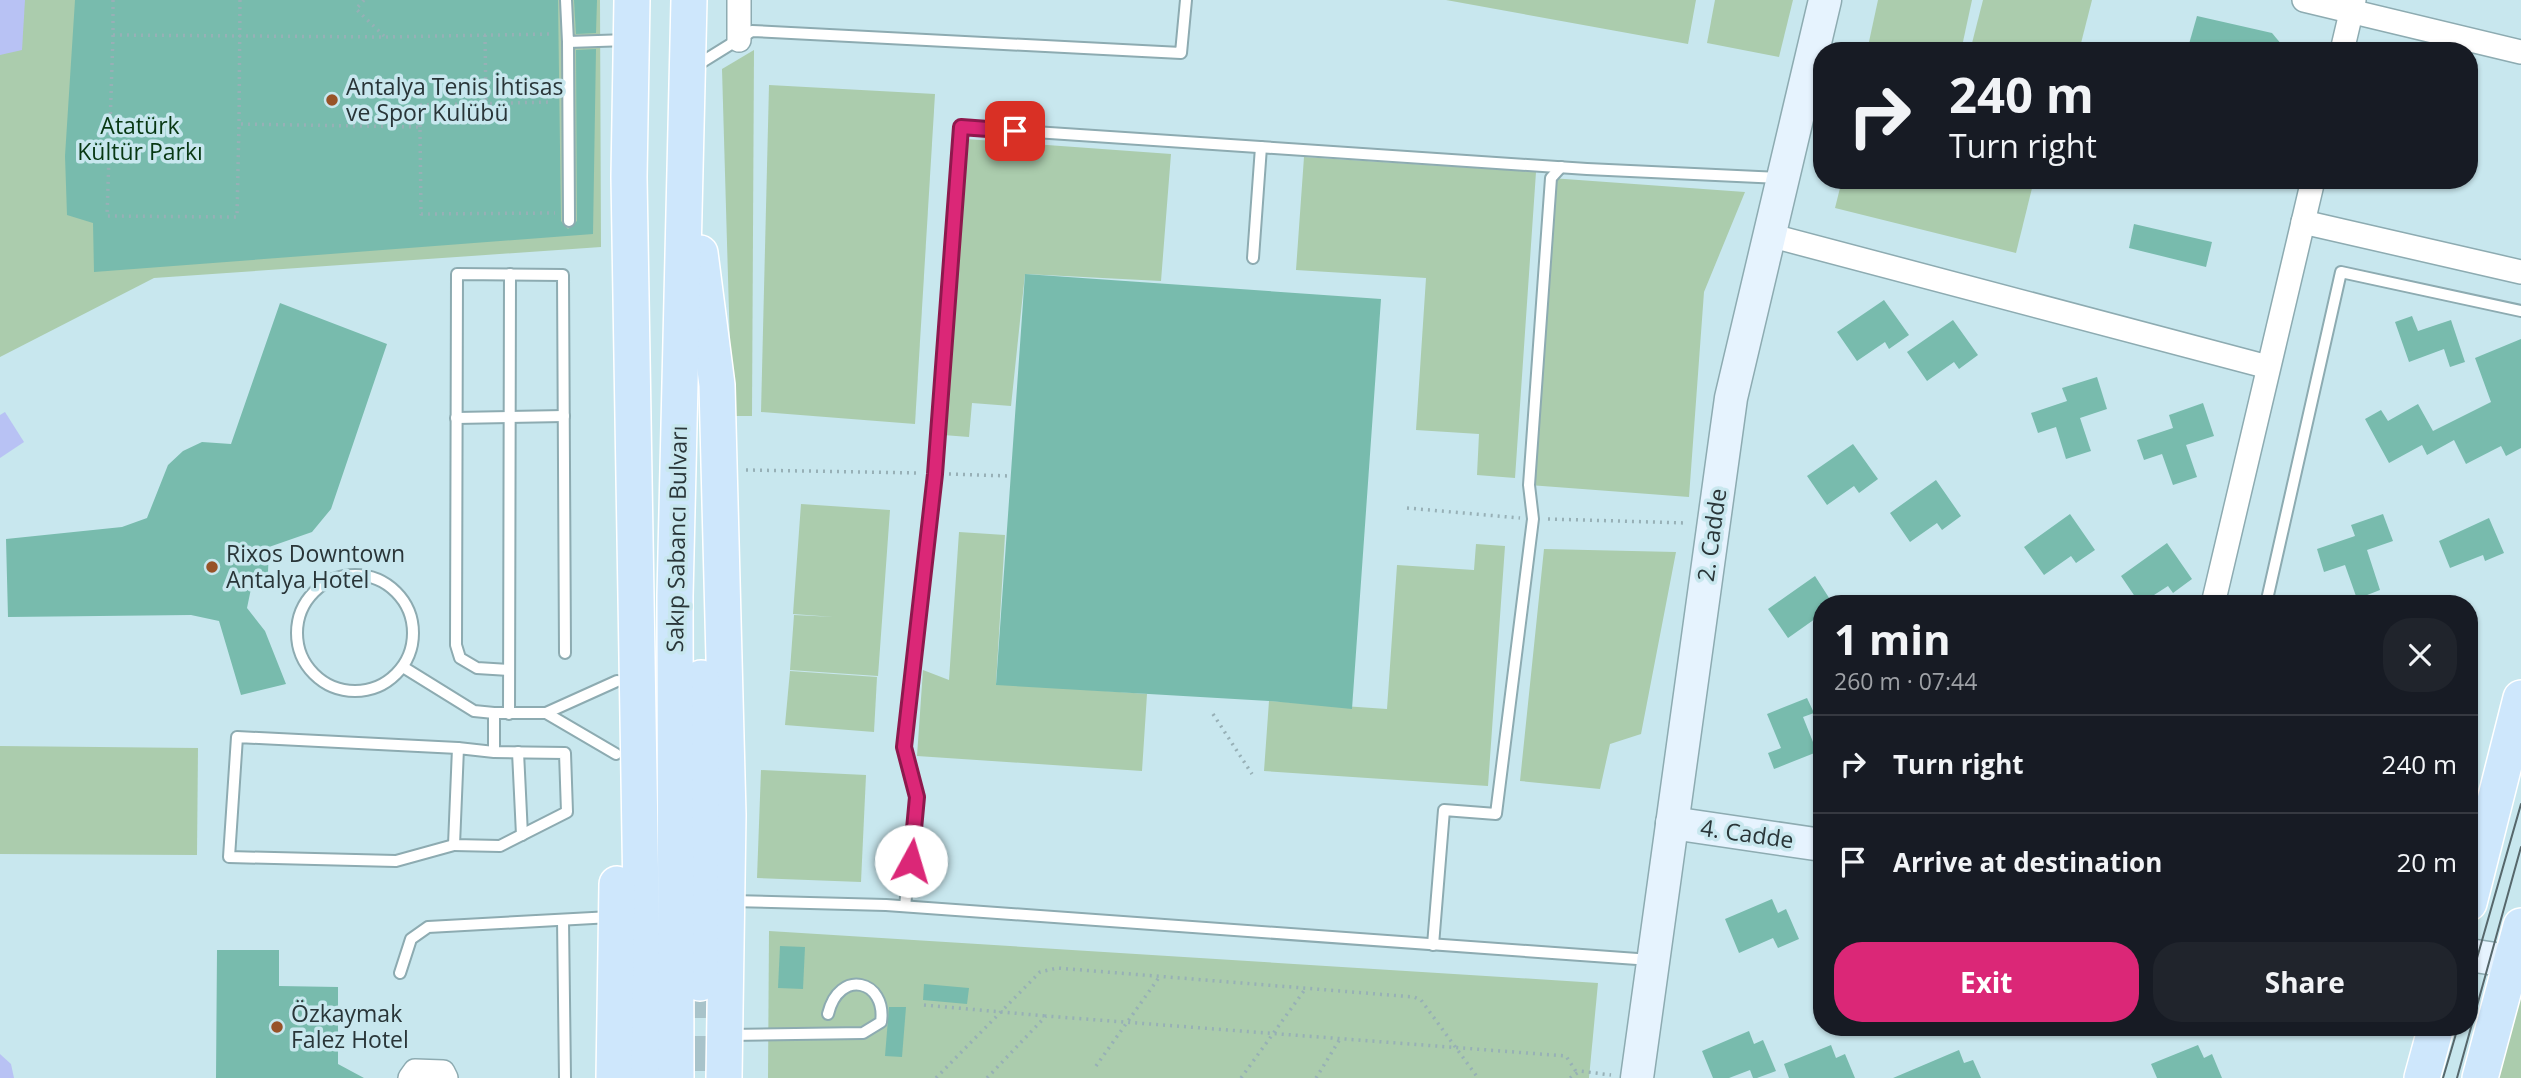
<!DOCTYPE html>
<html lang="en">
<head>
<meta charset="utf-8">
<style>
	:root { --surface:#171b24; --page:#20242c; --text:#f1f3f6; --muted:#9ea1a6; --line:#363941; --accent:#db2777 }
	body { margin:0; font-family:"Open Sans",sans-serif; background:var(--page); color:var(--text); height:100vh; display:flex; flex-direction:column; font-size:26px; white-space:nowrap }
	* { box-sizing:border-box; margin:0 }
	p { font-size:23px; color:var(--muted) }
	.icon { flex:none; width:38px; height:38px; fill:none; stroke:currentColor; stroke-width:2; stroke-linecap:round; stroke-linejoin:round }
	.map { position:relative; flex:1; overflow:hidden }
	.panel { position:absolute; left:1813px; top:595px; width:665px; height:441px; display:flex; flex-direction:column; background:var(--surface); border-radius:28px; box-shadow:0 2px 5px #0004 }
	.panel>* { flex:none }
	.top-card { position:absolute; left:1813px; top:42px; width:665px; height:147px; border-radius:28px; box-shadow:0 2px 5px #0004; background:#171b24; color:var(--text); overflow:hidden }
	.pin { position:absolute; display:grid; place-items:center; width:60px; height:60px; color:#fff; margin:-30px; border-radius:14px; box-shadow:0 4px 10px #0006 }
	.me { position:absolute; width:77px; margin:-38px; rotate:6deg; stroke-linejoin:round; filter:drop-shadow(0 0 5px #0008) }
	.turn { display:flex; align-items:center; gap:24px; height:147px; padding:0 21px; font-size:32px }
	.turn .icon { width:91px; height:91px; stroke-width:2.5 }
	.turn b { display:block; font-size:49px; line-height:60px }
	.round { display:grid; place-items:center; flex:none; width:74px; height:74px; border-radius:28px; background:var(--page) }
	.headline { display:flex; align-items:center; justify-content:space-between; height:119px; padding:0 21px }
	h1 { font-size:42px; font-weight:700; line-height:52px }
	.primary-button { display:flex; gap:14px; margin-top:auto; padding:14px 21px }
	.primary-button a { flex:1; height:80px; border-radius:28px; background:var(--accent); color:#fff; font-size:28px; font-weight:700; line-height:80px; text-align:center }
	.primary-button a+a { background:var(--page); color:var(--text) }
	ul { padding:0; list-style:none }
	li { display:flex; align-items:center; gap:21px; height:98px; padding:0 21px; border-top:2px solid var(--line) }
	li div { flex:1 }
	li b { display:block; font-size:26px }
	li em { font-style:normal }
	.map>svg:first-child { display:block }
	.green { fill:#abccad }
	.water { fill:#b8c2f4 }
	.building { fill:#78bbad }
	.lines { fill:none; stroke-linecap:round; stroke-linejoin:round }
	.primary-tunnel { stroke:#a8c3ca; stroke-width:35; stroke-dasharray:35 18; stroke-linecap:butt }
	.lane-casing { stroke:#8dabb1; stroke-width:14 }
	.street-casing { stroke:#8dabb1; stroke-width:26 }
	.secondary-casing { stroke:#8dabb1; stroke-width:35 }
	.primary-casing { stroke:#fff; stroke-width:38 }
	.path { stroke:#97b0b6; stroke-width:3.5; stroke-dasharray:2 5; stroke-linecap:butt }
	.lane { stroke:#fff; stroke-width:10 }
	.street { stroke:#fff; stroke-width:23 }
	.secondary { stroke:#e6f3fe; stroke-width:32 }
	.primary { stroke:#cee7fc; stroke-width:35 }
	.tram { stroke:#56676b; stroke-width:2 }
	.route-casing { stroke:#8e194d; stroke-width:18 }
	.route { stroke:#db2777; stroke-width:12 }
	.poi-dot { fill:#985328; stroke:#c8e7ee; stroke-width:2.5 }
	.labels { text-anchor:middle; stroke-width:7; stroke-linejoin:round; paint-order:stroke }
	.poi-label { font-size:23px; fill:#293538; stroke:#c8e7ee; text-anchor:start }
	.park-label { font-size:23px; fill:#083813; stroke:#c8e7ee }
	.street-label { font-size:23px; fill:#293538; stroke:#c8e7ee }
</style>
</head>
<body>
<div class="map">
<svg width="2521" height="1078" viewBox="0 0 2521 1078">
	<rect width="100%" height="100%" fill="#c8e7ee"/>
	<g class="green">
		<polygon points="0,0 600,0 601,247 154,278 0,357"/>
		<polygon points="1446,0 1696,0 1688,44"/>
		<polygon points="1715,0 1793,0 1779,57 1707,43"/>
		<polygon points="1878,0 1972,0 1961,51 1867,51"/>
		<polygon points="1983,0 2092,0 2079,51 1970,51"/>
		<polygon points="754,50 752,416 732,416 722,69"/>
		<polygon points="769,85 935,94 915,424 761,412"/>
		<polygon points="966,139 1171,154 1161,281 1025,274 1011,406 972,403 969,437 943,435"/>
		<polygon points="1304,157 1536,172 1515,478 1477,475 1479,434 1416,430 1426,278 1296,270"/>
		<polygon points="1551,178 1745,192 1704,292 1689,497 1529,485"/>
		<polygon points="1842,180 2034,180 2016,253 1835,208"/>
		<polygon points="801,504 890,510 878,676 790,670 794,615 834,617 793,614"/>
		<polygon points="959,532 1005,535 996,683 1147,694 1142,771 917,756 923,670 949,680"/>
		<polygon points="1476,544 1505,546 1488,786 1264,771 1269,701 1387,709 1397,565 1474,570"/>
		<polygon points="1544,549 1676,552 1641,734 1610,744 1600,789 1520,781"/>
		<polygon points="790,671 877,677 874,732 785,725"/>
		<polygon points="0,746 198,748 197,855 0,854"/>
		<polygon points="761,770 866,775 861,882 757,878"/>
		<polygon points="769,931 1598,983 1589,1078 768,1078"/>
		<polygon points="2521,998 2521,1078 2491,1078 2508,999"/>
	</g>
	<g class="water">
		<polygon points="0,0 25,0 22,50 0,55"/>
		<polygon points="5,412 24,442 0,458 0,415"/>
		<polygon points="0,1054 11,1064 14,1078 0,1078"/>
	</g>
	<g class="building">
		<polygon points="75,0 558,0 561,221 568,229 577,221 576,50 596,49 593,234 94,272 93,223 67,215 65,156"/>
		<polygon points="574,0 597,0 596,33 576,34"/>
		<polygon points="2197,16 2272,33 2287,51 2187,51"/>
		<polygon points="2134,224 2212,242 2206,267 2129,248"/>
		<polygon points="1025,274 1381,299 1352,709 1269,701 996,685"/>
		<polygon points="1884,300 1909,335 1889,349 1885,342 1857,361 1837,332"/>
		<polygon points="280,303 387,344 331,509 312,532 269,547 268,572 253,579 247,608 265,631 286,684 241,695 219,621 191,615 8,617 6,539 122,527 147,518 168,465 183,451 202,442 231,444"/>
		<polygon points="2412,316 2418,331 2451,320 2465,362 2450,367 2444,349 2409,362 2395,322"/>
		<polygon points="1953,320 1978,355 1959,369 1954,362 1927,381 1907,352"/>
		<polygon points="2521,339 2521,448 2506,456 2501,446 2466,464 2454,440 2427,455 2422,445 2389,463 2365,419 2381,410 2388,421 2418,404 2433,431 2491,402 2475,358"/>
		<polygon points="2097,377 2107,409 2080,418 2091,451 2066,459 2056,427 2038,433 2031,413 2067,401 2062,388"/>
		<polygon points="2203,403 2214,436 2186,445 2197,477 2173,485 2162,454 2144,460 2137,440 2173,428 2169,415"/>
		<polygon points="1853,444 1878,479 1859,493 1854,486 1827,505 1807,476"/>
		<polygon points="1936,480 1961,516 1942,530 1937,523 1910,542 1890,513"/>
		<polygon points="2070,514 2095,550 2076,563 2071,556 2044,575 2024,547"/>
		<polygon points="2383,514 2393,541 2367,550 2380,590 2357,599 2345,565 2324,572 2317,549 2355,536 2351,525"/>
		<polygon points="2489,518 2504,553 2485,561 2483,555 2450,568 2439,541"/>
		<polygon points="2167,543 2192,579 2173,593 2168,586 2140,604 2121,576"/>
		<polygon points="1815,576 1833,604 1822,604 1822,614 1788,638 1768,609"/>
		<polygon points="1807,698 1814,713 1803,717 1817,752 1774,769 1768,753 1781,748 1767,714"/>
		<polygon points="1772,899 1778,913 1786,909 1799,939 1778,948 1773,938 1739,953 1725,919"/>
		<polygon points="780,946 805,947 803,989 778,988"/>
		<polygon points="217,950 279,950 279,986 338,987 338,1064 364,1078 216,1078"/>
		<polygon points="924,984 969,988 967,1004 923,1000"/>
		<polygon points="889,1007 906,1007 902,1057 885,1056"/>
		<polygon points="1749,1031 1754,1044 1763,1040 1776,1071 1757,1078 1753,1078 1750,1070 1729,1078 1713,1078 1702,1051"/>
		<polygon points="1831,1045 1836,1058 1845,1054 1855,1078 1789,1078 1784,1064"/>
		<polygon points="2198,1045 2204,1058 2212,1054 2222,1078 2157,1078 2151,1064"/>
		<polygon points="1959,1050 1964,1063 1973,1060 1981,1078 1893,1078"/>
	</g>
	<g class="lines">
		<polyline class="primary-tunnel" points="700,983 700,1078"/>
		<g class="lane-casing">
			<g id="lane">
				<polyline points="566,0 568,42 628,40"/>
				<polyline points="568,42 569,221"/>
				<polyline points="694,67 752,31 1181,53 1186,0"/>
				<polyline points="1253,258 1261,147"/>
				<polyline points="456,418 564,416"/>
				<circle cx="355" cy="633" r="58"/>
				<polyline points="2266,604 2341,272 2521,311"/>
				<polyline points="403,667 474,711 494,713 546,713 617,681"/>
				<polyline points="509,670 477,668 460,658 456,645 457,274 563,275 565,653"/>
				<polyline points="546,713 616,754"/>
				<polyline points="509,714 510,274"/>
				<polyline points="494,752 458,748 454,845 500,846 567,812 565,753 494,752 494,713"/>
				<polyline points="518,752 522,835"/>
				<polyline points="454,845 396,861 229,857 237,737 458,748"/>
				<polyline points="731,901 886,905 1651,960"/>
				<polyline points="905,906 917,797 904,746 935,474 961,127 1587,169 1780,178"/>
				<polyline points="563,920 565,1078"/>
				<polyline points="1433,945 1444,810 1496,814 1533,519 1529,485 1551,178 1561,167"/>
				<polyline points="400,973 411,939 428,927 611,917"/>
				<path d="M728,1035L863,1033L881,1022C887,980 839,968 828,1014"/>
			</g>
		</g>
		<g class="street-casing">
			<g id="street">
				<polyline points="2304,0 2521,52"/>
				<polyline points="739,40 739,0"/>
				<polyline points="2342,51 2354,0"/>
				<polyline points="2303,222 2521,272"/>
				<polyline points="1769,235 2268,367"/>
				<polyline points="2213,604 2313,180"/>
				<polyline points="410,1078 415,1071 443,1072 446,1078"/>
			</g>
		</g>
		<g class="secondary-casing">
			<g id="secondary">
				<polyline points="1672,823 1822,845"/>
				<polyline points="2469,955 2521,963"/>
				<polyline points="1637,1078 1731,398 1825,0"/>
			</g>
		</g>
		<g class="primary-casing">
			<g id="primary">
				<polyline points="632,0 629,177 644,1078"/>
				<polyline points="700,253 717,385 728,815 724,1078"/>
				<polyline points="2469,903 2521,698"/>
				<polyline points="700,983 701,678"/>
				<polyline points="614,1078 617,884"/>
				<polyline points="676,1078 675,596 689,0"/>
				<polyline points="2422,1078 2436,1027"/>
				<polyline points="2480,1078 2521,926"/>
			</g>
		</g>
		<g class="path">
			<polyline points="113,0 113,35 385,37 551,34"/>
			<polyline points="240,0 239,124 420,127 421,214 555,213"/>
			<polyline points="364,0 356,9 385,37"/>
			<polyline points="113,35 107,216 237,217 239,124"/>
			<polyline points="485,35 486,103"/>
			<polyline points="420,127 421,105 552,102"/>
			<polyline points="746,470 920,473"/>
			<polyline points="949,474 1010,476"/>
			<polyline points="1407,508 1520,518"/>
			<polyline points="1548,519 1687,523"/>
			<polyline points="1213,714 1252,774"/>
			<polyline points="924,1005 1046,1016"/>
			<polyline points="1096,1066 1160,976"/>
			<polyline points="936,1078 1040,972 1057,968 1414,997 1421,1000 1478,1078"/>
			<polyline points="987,1078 1046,1016 1566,1056 1577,1073"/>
			<polyline points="1241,1078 1306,988"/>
			<polyline points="1316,1078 1340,1039"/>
			<polyline points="1570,1078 1580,1071 1611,1075"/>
		</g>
		<use href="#lane" class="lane"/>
		<use href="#street" class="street"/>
		<use href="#secondary" class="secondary"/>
		<use href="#primary" class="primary"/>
		<g class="tram">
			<polyline points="2469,986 2521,804"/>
			<polyline points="2443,1078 2458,1027"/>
			<polyline points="2457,1078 2521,847"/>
		</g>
	</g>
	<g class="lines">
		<g class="route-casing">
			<polyline id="route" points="911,861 917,797 904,747 935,474 961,127 1015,131"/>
		</g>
		<use href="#route" class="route"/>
	</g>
	<g class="poi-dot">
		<circle cx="332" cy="100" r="7"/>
		<circle cx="212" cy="567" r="7"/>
		<circle cx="277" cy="1027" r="7"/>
	</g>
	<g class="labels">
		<g class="poi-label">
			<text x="346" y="95">Antalya Tenis İhtisas<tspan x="346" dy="26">ve Spor Kulübü</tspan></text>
			<text x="226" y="562">Rixos Downtown<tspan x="226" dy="26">Antalya Hotel</tspan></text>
			<text x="291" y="1022">Özkaymak<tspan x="291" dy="26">Falez Hotel</tspan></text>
		</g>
		<g class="park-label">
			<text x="140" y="134">Atatürk<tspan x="140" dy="26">Kültür Parkı</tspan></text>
		</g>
		<g class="street-label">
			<text transform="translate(1712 535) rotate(-82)" y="8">2. Cadde</text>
			<text transform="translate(677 539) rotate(-89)" y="8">Sakıp Sabancı Bulvarı</text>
			<text transform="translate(1747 834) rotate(8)" y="8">4. Cadde</text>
		</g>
	</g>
</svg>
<div class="pin" style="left:1015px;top:131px;background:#d93025"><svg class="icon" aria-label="arrive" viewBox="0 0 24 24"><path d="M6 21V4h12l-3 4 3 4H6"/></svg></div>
<svg class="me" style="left:911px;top:861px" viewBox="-20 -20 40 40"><circle r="19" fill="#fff"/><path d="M0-13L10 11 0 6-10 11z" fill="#db2777"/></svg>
<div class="top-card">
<div class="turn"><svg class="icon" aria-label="right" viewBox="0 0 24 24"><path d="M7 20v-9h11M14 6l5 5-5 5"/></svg><div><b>240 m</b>Turn right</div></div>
</div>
<section class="panel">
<div class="headline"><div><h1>1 min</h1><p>260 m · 07:44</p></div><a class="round"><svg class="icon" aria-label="close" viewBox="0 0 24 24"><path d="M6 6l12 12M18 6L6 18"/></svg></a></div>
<ul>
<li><svg class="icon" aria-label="right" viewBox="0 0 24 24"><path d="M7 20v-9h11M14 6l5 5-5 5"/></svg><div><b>Turn right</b></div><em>240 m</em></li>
<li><svg class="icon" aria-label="arrive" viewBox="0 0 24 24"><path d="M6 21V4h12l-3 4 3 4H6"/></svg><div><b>Arrive at destination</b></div><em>20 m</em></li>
</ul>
<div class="primary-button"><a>Exit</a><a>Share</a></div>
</section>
</div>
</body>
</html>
